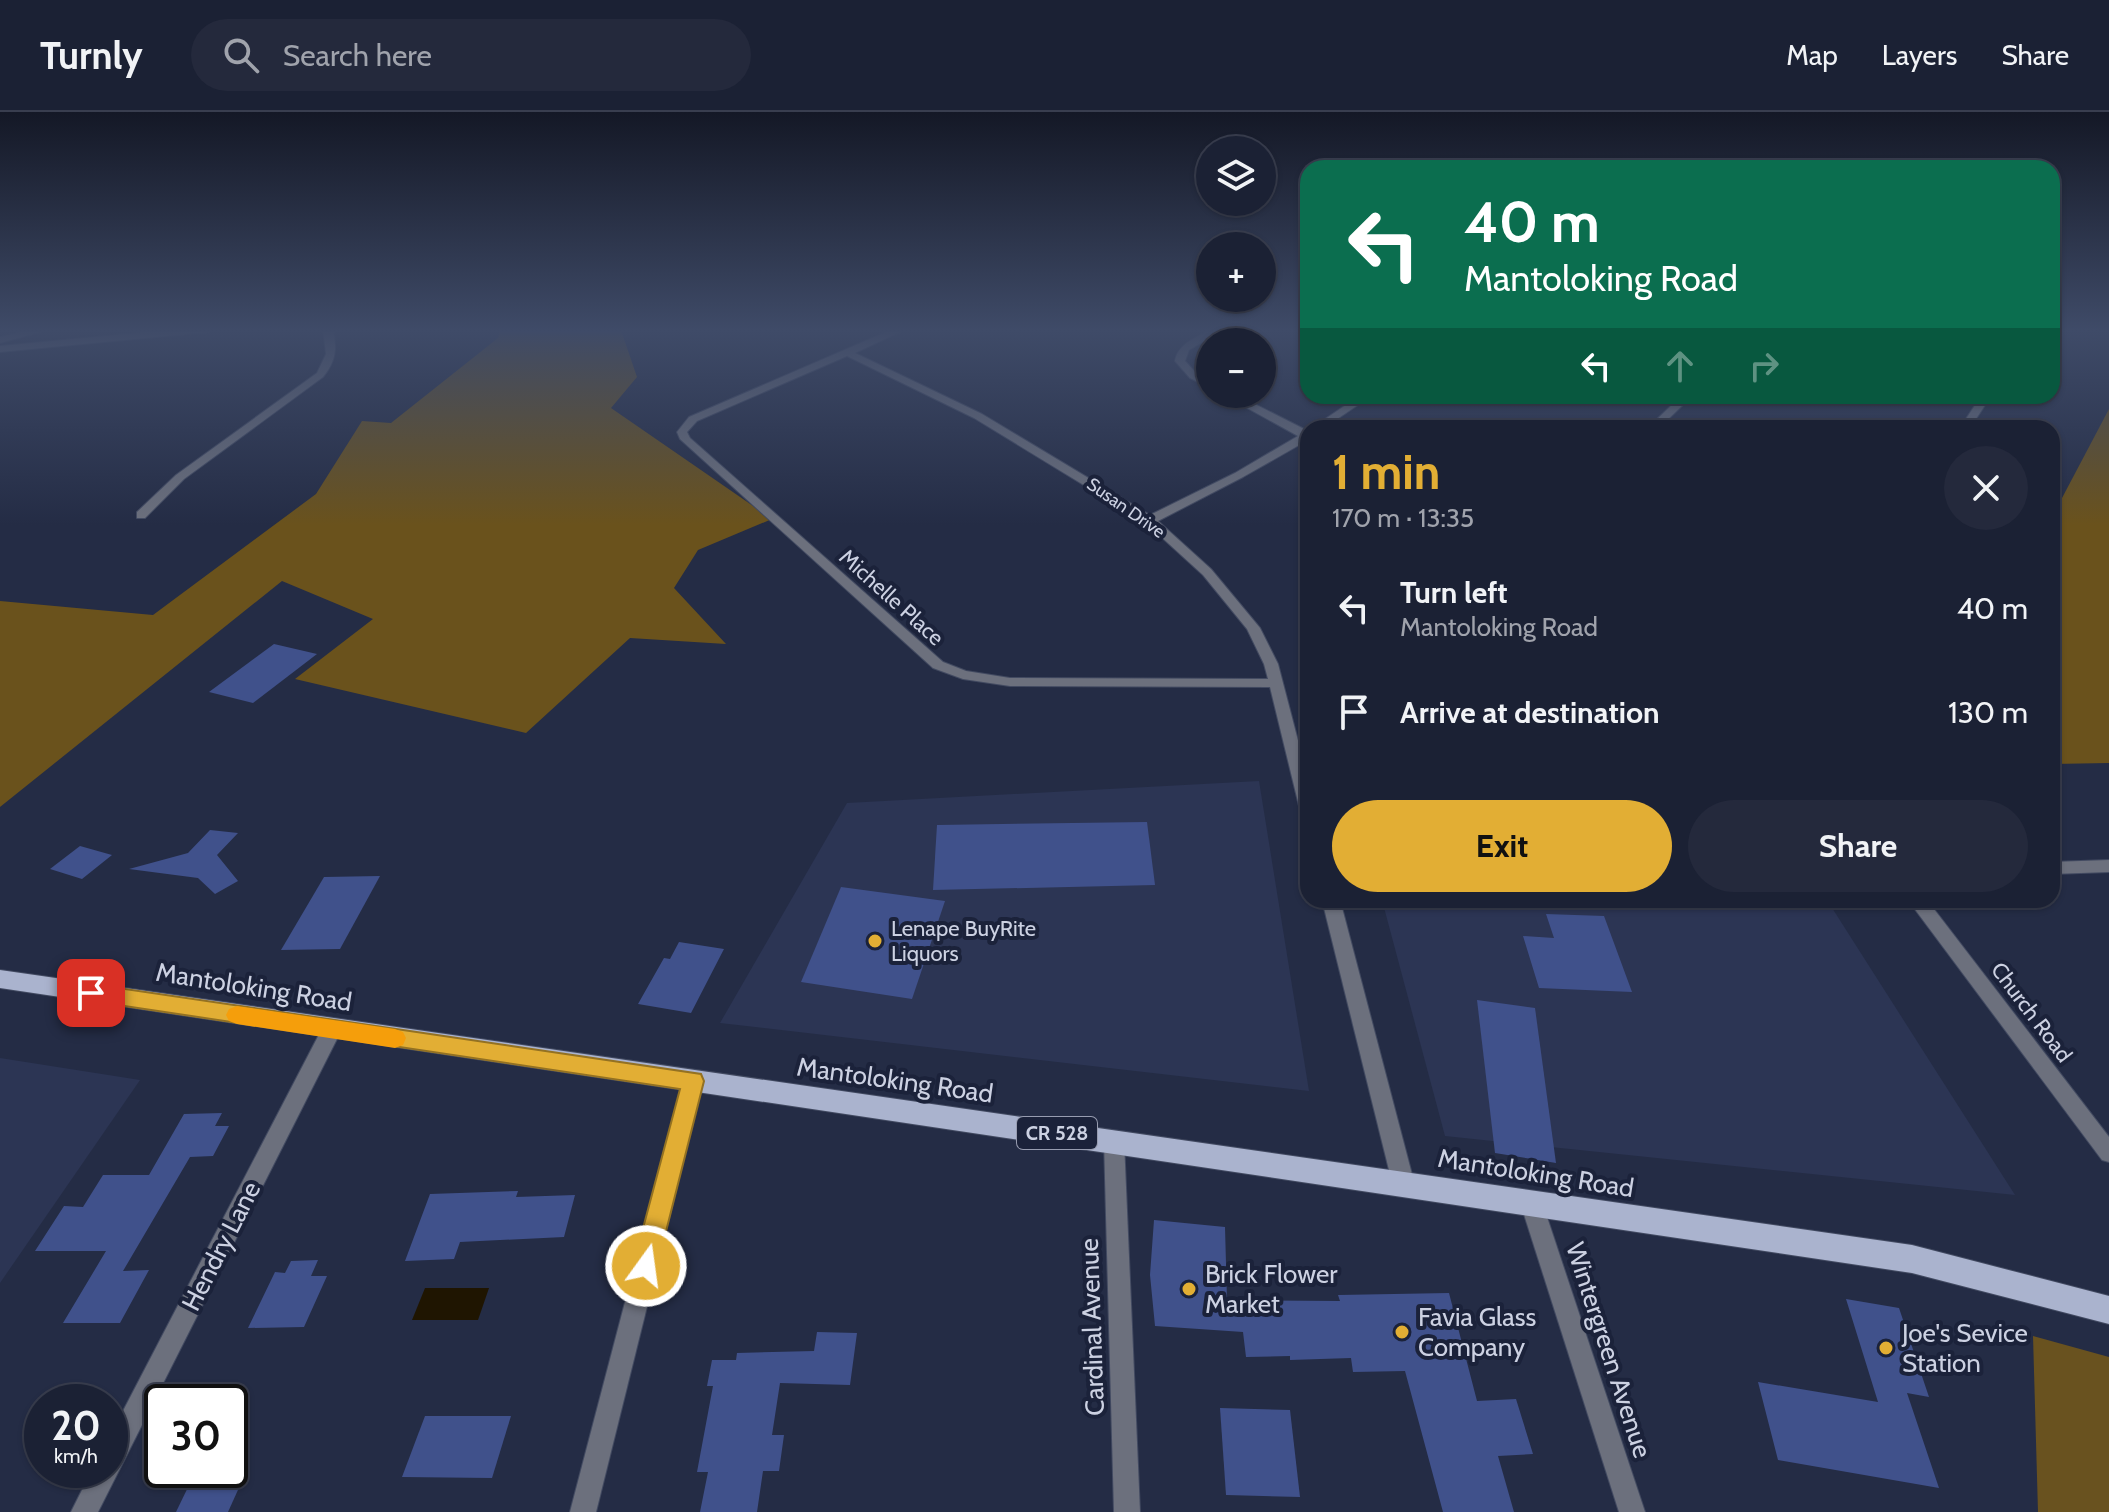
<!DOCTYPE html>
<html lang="en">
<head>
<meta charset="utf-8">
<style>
	:root { --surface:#1b2134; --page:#24293c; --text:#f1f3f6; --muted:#a0a3ac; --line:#393e4f; --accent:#e2ae34 }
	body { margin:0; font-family:Cabin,sans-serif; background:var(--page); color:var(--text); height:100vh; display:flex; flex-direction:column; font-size:30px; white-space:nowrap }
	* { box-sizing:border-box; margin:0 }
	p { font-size:26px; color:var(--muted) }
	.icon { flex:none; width:44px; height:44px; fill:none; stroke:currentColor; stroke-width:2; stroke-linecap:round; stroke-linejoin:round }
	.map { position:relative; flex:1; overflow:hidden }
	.details { position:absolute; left:1300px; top:308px; width:760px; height:488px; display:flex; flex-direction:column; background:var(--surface); border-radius:24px; box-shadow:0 2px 6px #0004,0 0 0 2px var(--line) }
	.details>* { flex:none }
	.hud { position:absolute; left:1300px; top:48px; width:760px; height:244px; border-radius:24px; box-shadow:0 2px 6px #0004,0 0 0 2px var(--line); background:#0b6e4f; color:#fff; overflow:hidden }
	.buttons { position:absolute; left:1196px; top:24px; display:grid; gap:16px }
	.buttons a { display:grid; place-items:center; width:80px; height:80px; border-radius:50%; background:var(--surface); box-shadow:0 2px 6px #0004,0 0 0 2px var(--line); font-size:40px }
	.speed { position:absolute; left:24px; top:1272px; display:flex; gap:16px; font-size:40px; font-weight:700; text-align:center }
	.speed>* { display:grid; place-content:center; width:104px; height:104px; border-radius:50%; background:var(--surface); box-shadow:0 2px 6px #0004,0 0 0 2px var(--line); line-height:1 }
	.speed small { font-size:20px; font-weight:400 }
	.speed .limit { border:4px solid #111; border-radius:12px; background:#fff; color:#111 }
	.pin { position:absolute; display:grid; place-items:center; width:68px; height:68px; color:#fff; margin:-34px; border-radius:16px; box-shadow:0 4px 12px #0006 }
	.me { position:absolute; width:88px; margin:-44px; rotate:14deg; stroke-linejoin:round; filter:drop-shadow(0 0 6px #0008) }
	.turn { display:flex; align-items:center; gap:28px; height:168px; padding:0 32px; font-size:36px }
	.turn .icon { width:104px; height:104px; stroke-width:2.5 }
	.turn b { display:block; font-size:56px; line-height:68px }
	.lanes { display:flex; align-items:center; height:76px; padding:0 32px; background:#0003; justify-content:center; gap:40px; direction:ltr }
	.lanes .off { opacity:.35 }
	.round { display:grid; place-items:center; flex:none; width:84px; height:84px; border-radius:42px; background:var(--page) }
	.headline { display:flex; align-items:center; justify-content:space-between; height:136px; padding:0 32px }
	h1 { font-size:48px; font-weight:700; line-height:60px; color:var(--accent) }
	.cta { display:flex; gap:16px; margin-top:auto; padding:16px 32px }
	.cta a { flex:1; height:92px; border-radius:48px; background:var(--accent); color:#111; font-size:32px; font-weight:700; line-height:92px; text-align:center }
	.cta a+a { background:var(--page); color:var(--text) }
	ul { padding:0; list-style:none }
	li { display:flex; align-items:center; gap:24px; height:104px; padding:0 32px }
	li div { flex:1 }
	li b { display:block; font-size:30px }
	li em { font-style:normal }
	header { display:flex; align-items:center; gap:48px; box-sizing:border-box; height:112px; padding:0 40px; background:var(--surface); border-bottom:2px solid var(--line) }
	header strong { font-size:38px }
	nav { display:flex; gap:44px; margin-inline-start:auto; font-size:28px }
	.search { width:560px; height:72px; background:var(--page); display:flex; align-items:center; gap:20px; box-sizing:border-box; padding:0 28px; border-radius:44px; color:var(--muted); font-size:30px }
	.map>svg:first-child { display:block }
	.built { fill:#2c3554 }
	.green { fill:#69521f }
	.forest { fill:#6a521c }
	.water { fill:#1f1501 }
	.building { fill:#40518b }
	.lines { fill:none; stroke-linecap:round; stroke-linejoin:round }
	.minor-casing { stroke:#424a61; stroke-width:2 }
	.tertiary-casing { stroke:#424a61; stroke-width:2 }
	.primary-casing { stroke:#424a61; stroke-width:2 }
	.minor { fill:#6c707d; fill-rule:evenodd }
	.tertiary { fill:#6c707d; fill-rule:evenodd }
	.primary { fill:#aab3ce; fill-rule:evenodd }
	.route { fill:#e2ae34; stroke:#937122; stroke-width:2 }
	.slow { fill:#f59e0b }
	.poi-dot { fill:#e2ae34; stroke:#1b223a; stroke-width:3 }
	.labels { text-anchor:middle; stroke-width:8; stroke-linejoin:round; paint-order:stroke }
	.far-street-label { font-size:18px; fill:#ccd1e2; stroke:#1b223a }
	.shield { fill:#1b223a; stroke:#979cb0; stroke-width:2 }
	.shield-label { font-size:20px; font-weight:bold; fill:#ccd1e2 }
	.street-label { font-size:22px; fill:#ccd1e2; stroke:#1b223a }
	.poi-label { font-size:22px; fill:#ccd1e2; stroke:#1b223a; text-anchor:start }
	.near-street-label { font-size:26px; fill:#ccd1e2; stroke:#1b223a }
	.near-poi-label { font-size:26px; fill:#ccd1e2; stroke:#1b223a; text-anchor:start }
</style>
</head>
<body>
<header>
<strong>Turnly</strong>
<div class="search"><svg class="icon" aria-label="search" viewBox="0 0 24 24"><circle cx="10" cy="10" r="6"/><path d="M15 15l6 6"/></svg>Search here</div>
<nav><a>Map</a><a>Layers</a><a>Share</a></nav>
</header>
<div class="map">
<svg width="2109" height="1400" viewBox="0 0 2109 1400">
	<rect width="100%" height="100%" fill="#242c45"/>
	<g class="built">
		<polygon points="1259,669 1309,979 720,911 847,691"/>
		<polygon points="1382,788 1827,788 2015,1083 1445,1024"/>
		<polygon points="0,946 140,968 0,1171"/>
	</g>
	<polygon class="green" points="2033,1224 2109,1245 2109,1400 2038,1400"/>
	<g class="forest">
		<polygon points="500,217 616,217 622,221 637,265 611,296 772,407 698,438 674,476 726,532 630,526 526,621 295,567 373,507 282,469 0,695 0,489 153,503 316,382 362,309 391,311 498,226"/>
		<polygon points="2109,297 2109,651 2052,652 2052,405"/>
	</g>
	<polygon class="water" points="425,1176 489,1176 478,1208 412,1208"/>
	<g class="building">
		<polygon points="274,532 317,542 253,591 209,580"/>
		<polygon points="1147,710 1155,773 933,778 937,713"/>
		<polygon points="210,718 238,721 217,743 238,769 215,782 198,766 129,757 188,741"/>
		<polygon points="80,734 112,743 82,767 50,757"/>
		<polygon points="380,764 340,837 281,838 324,765"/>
		<polygon points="841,775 945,789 912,887 801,870"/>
		<polygon points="1546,802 1604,804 1632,880 1539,876 1523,824 1554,826"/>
		<polygon points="679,830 724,837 691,901 638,892 664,846 670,847"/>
		<polygon points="1477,888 1535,896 1556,1051 1495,1041"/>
		<polygon points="222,1001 215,1014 229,1014 213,1044 190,1045 123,1159 149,1158 120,1211 63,1211 106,1139 35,1139 64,1094 83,1095 103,1063 149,1063 184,1002"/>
		<polygon points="518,1079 516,1085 575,1083 564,1125 460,1130 454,1147 405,1149 430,1082"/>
		<polygon points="1154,1108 1225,1115 1227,1188 1340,1189 1338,1183 1449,1181 1477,1289 1516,1287 1533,1342 1498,1344 1514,1400 1443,1400 1405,1259 1353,1260 1351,1246 1290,1248 1290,1244 1246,1245 1243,1220 1155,1214 1150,1163"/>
		<polygon points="318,1148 311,1164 327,1164 304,1215 248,1216 275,1160 285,1161 291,1149"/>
		<polygon points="1846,1187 1899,1196 1929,1285 1907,1281 1939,1376 1778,1348 1758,1270 1878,1290"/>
		<polygon points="817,1220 857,1221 850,1273 780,1271 772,1323 784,1323 779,1359 763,1359 757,1400 700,1400 708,1360 697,1360 713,1274 707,1274 712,1248 736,1248 737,1241 814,1239"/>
		<polygon points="1220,1296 1290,1298 1300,1385 1226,1383"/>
		<polygon points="425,1304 511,1304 492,1366 402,1365"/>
		<polygon points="191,1369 242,1369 228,1400 176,1400"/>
	</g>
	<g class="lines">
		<g class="minor-casing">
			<g id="minor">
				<polygon points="34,217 51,217 0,231 0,225"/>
				<path d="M323,217H333C337,237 336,249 323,265L184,367L145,406H137V400L176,363L317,261L326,242Z"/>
				<path d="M893,217H906L855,241L982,302L1150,403L1235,361L1298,324L1222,282H1235L1308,319V328L1243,365L1158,409L1211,457L1260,516L1278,552L1308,667V704L1300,698L1270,575L1010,574L963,567L933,556L680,327L677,320L689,305ZM847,244L974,306L1146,411L1203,463L1247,517L1264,552L1268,567L1010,566L966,559L943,550L690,326L687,320L697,309Z"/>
				<path d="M1212,217H1224L1189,238L1185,249L1197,262L1210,269V276L1190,266L1175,249C1178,231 1198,225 1212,217Z"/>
				<polygon points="1359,284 1371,284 1324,316 1312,316"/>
				<polygon points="1681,284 1692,284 1659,316 1648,316"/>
				<polygon points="2109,748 2109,760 2052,762 2052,750"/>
				<polygon points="1322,788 1340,788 1414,1070 1411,1077 1403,1080 1395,1077 1392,1070"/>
				<polygon points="332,909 339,911 342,917 98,1400 71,1400 92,1358 110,1358 110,1324 325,911"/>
				<polygon points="693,960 700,963 703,969 596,1400 570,1400 683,969 686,963"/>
				<polygon points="1114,1020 1121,1022 1124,1029 1140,1400 1114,1400 1104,1029 1107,1022"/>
				<polygon points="1532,1083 1540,1086 1543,1093 1645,1400 1619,1400 1521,1093 1524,1086"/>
			</g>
		</g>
		<g class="tertiary-casing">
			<g id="tertiary">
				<polygon points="179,217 213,217 208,220 0,240 0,234"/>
				<polygon points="1981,284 1991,284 1970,316 1960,316"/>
				<polygon points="1908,788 1927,788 2109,1025 2109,1050 2102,1048"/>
			</g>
		</g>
		<g class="primary-casing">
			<polygon id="primary" points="0,858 1912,1133 2109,1184 2109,1212 1912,1161 0,876"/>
		</g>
		<use href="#minor" class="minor"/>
		<use href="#tertiary" class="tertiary"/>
		<use href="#primary" class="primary"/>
	</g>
	<linearGradient id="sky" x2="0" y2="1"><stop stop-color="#141826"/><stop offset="0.53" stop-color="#3f4b68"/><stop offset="1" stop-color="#3f4b68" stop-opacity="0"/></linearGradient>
	<rect width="2109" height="413" fill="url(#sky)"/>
	<polygon class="route" points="91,872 701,962 704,969 655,1163 646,1166 637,1163 633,1154 680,977 91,889 83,887 80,881 83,875"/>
	<polygon class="slow" points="237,894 395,917 403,920 406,926 403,933 395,936 237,912 229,909 226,903 229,897"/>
	<g class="poi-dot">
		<circle cx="875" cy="829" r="8"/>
		<circle cx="1189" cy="1177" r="8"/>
		<circle cx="1402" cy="1220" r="8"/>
		<circle cx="1886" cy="1236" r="8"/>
	</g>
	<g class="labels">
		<g class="far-street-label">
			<text transform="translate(1126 396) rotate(35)" y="6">Susan Drive</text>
		</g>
		<rect class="shield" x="1017" y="1005" width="80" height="32" rx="6"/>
		<g class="shield-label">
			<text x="1057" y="1028">CR 528</text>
		</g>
		<g class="street-label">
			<text transform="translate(892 485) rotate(42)" y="8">Michelle Place</text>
			<text transform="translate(2032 900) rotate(53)" y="8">Church Road</text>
		</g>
		<g class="poi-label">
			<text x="891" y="824">Lenape BuyRite<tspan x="891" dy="25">Liquors</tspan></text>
		</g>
		<g class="near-street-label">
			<text transform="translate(254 875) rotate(9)" y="9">Mantoloking Road</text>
			<text transform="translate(895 968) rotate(8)" y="9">Mantoloking Road</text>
			<text transform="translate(1536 1061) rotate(9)" y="9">Mantoloking Road</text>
			<text transform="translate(221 1134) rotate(-63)" y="9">Hendry Lane</text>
			<text transform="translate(1092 1215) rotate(-92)" y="9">Cardinal Avenue</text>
			<text transform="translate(1609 1238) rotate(72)" y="9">Wintergreen Avenue</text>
		</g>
		<g class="near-poi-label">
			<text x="1205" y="1171">Brick Flower<tspan x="1205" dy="30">Market</tspan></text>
			<text x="1418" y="1214">Favia Glass<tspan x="1418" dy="30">Company</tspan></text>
			<text x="1902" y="1230">Joe's Sevice<tspan x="1902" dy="30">Station</tspan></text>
		</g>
	</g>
</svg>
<div class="buttons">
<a><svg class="icon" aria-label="layers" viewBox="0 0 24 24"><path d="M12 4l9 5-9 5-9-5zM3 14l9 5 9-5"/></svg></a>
<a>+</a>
<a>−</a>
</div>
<div class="speed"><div>20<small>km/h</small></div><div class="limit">30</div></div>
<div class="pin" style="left:91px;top:881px;background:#d93025"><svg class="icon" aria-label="arrive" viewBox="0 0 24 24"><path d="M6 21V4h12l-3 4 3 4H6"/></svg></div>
<svg class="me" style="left:646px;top:1154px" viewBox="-20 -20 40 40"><circle r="17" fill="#e2ae34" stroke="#fff" stroke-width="3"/><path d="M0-11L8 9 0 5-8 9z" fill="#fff"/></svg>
<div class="hud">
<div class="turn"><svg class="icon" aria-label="left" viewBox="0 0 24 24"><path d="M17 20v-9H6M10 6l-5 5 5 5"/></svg><div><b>40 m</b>Mantoloking Road</div></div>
<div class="lanes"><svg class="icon" aria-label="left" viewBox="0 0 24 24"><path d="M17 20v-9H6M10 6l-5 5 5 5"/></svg><svg class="icon off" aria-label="ahead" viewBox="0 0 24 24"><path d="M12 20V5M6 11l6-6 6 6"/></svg><svg class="icon off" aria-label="right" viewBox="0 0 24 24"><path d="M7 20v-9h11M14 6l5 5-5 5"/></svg></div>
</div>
<section class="details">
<div class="headline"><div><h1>1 min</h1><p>170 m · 13:35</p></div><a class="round"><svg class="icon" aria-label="close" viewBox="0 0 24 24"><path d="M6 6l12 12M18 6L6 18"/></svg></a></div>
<ul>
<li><svg class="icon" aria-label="left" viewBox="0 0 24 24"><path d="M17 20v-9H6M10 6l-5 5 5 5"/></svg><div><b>Turn left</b><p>Mantoloking Road</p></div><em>40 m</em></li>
<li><svg class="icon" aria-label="arrive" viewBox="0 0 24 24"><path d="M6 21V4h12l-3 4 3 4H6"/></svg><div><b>Arrive at destination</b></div><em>130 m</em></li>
</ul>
<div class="cta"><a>Exit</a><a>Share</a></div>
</section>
</div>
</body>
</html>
